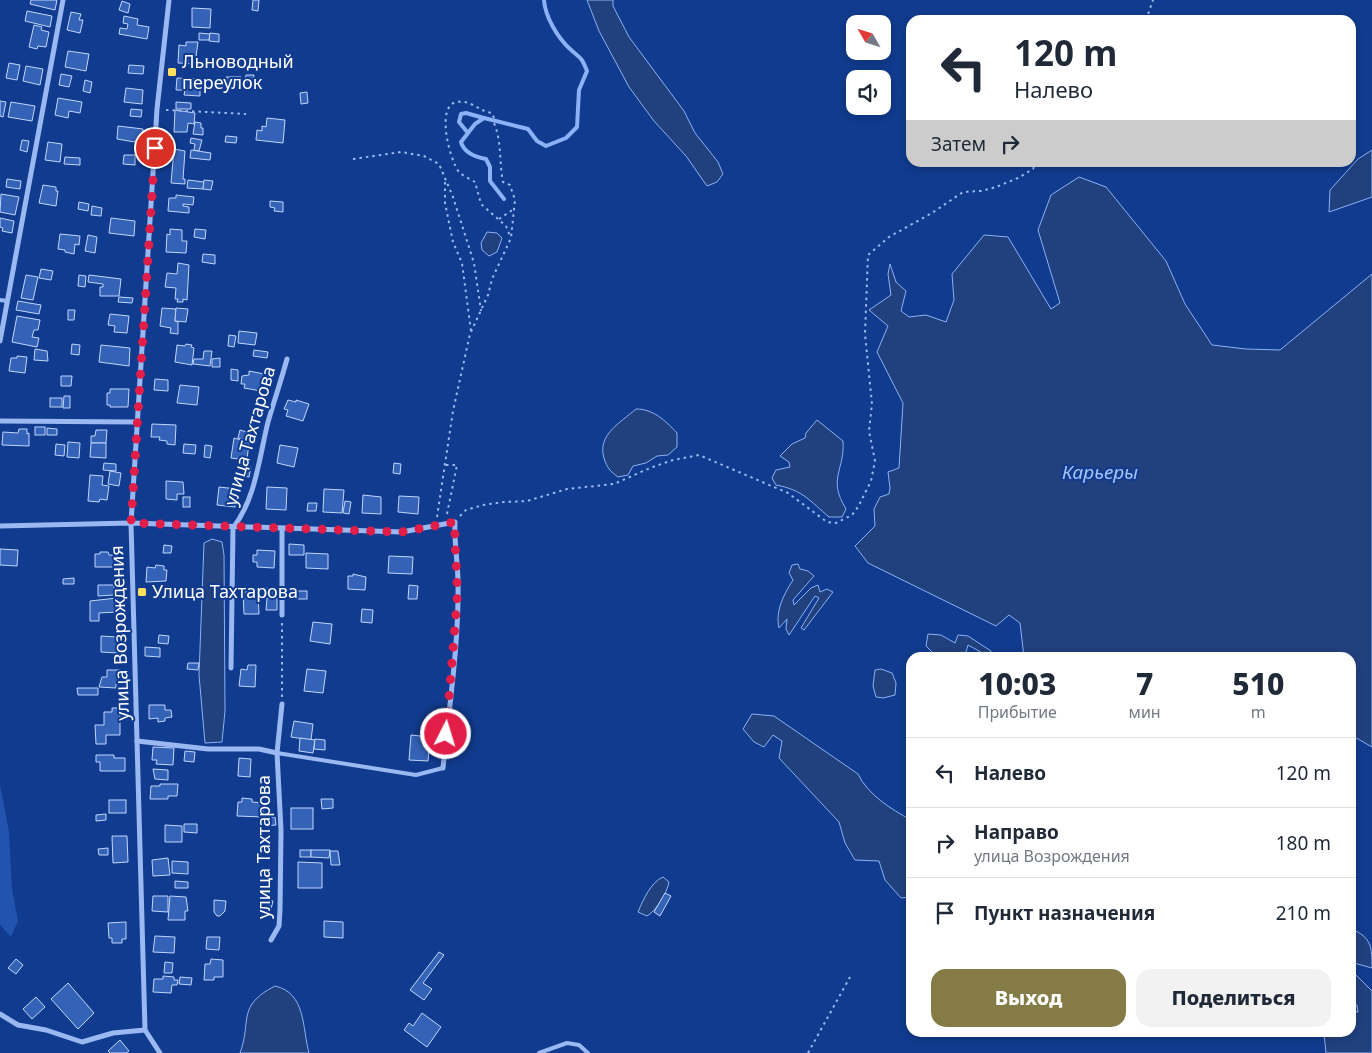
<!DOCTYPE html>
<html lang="ru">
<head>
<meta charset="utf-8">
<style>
	:root { --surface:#fff; --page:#f2f2f3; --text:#1f2937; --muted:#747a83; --line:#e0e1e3; --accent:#847b47 }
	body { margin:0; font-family:"Noto Sans",sans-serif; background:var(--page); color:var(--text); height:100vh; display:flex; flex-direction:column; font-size:19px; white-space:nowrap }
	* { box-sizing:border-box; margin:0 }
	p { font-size:16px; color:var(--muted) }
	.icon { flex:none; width:28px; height:28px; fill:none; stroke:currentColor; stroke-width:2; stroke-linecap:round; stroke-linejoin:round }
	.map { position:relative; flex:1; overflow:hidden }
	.drawer { position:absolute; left:906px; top:652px; width:450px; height:385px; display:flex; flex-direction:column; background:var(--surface); border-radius:15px; box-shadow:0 2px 8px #0003 }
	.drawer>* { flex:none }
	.banner { position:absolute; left:906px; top:15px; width:450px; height:152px; border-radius:15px; box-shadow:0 2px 8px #0003; background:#fff; color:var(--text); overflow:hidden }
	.needle { width:32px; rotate:309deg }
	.controls { position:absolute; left:846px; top:15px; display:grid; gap:10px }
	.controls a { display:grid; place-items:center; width:45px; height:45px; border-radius:10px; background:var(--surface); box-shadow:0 2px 8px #0003; font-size:25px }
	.pin { position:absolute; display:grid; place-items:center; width:42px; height:42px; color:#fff; margin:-21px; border:2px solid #fff; border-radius:50%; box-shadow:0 1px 5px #0007 }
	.me { position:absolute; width:55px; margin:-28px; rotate:5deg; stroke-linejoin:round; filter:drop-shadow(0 0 4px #0008) }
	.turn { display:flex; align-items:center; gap:18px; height:105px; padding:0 25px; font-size:22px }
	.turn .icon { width:65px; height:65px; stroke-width:2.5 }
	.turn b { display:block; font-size:35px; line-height:42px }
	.then { display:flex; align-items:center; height:48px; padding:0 25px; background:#0003; gap:10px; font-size:19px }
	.eta { display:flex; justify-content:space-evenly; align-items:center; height:85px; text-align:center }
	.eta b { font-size:30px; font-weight:800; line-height:35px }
	.action { display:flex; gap:10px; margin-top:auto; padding:10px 25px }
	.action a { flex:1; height:58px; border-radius:15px; background:var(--accent); color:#fff; font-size:20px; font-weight:800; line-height:58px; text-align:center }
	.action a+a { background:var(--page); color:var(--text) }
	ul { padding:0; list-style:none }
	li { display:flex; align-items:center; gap:15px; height:70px; padding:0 25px; border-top:1px solid var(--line) }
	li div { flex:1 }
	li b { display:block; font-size:19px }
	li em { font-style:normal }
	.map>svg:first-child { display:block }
	.green { fill:#2253ae }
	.water { fill:#20407e; stroke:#8bb2f6 }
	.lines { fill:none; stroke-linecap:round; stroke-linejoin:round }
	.stream { stroke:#8bb2f6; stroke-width:4 }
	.building { fill:#3462b6; stroke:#c1d6fd }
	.path { stroke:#9ab9f2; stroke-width:2; stroke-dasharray:2.5 4; stroke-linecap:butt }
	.lane { stroke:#9ab9f2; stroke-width:4 }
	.street { stroke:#9ab9f2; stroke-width:5 }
	.route { stroke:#e11d48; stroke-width:9; stroke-dasharray:0 16.2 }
	.poi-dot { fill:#ffdf5b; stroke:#113b8e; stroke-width:2 }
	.labels { text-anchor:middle; stroke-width:4; stroke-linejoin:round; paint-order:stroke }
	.poi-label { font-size:18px; fill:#fff; stroke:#113b8e; text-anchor:start }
	.street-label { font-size:18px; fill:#fff; stroke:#113b8e }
	.water-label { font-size:19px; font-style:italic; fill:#a5c4f9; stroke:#113b8e }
</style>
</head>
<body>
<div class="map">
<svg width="1372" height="1053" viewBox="0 0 1372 1053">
	<rect width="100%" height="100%" fill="#113b8e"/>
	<polygon class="green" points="0,785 9,832 12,889 18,921 11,937 0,925"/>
	<g class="water">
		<polygon points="587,0 613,0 613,6 629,37 684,111 695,133 718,162 723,174 717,182 707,186 686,156 654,121 629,87 599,31"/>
		<polygon points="1372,150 1372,197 1329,212 1330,190 1358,159"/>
		<polygon points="1079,177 1106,187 1166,261 1185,304 1212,345 1246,349 1280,350 1372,274 1372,747 1351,735 1351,658 1024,657 1020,623 1009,615 996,626 868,563 855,546 875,526 874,509 880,497 889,494 890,488 888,472 899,468 903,403 877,352 888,326 869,310 891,295 888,274 890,264 896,282 906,291 901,311 909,317 926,315 946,322 954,300 952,274 984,235 1008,237 1051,309 1060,303 1038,230 1051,195"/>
		<polygon points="487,232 497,233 502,238 497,252 489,256 482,250 481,243"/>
		<path d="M636,409C653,409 665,420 677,433V447L668,455L657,456L646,463L633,466L628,475L618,477C610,471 607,468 604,458C597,435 620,423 636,409Z"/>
		<path d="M817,420L843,441C845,471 827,478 846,509L842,517H829C810,501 803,490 776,485L772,478L776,470L790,467L789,462L780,456L792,444L805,438L806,433Z"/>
		<polygon points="212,539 222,542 224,555 225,711 222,742 205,743 199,675 204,543"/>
		<path d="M798,564L800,569L808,571L814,576L793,600L794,605L811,588L818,585L820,592L827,589L833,592L804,630L801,628L819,598L815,596L789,635L786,629L787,619L779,628C775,611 784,594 793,580L789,573L792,565Z"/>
		<polygon points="928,634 941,635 955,643 958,635 968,636 991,651 990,657 968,645 966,652 969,657 937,657 926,646"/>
		<polygon points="881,669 892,673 896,683 895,695 883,698 876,697 873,686 875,670"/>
		<path d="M752,714L774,716L858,774C868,795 891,809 911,820V897L901,898L885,880L879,861L855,860L845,843L839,822L779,758L782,741L773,735L764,747L754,742L743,729Z"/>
		<path d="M663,877L669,882C667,893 657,910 647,916L638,912C643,900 651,882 663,877Z"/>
		<path d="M1351,929C1372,937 1372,948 1372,968L1354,963L1351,966Z"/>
		<polygon points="1351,970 1372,991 1372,1053 1326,1053 1324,1033 1351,1032 1351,1011 1358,1012 1357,1005 1351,1004"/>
		<path d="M275,986C306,993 302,1027 309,1053H240C252,1021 236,1006 275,986Z"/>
	</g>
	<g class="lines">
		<g class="stream">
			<polyline points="468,133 459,122 461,114 466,113 484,118"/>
			<path d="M504,199L490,181V167L486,159C475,157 464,153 461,142L475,124L484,118L528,129L537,141L546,146L566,138L577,127L579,90L587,71C581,56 581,59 570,49C558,38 545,17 544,0"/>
		</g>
	</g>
	<g class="building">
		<polygon points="31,0 57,0 55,10 30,4"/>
		<polygon points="253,0 259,0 258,11 252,10"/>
		<polygon points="122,1 130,4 128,13 119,10"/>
		<polygon points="192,8 211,9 210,28 192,27"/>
		<polygon points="27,11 52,16 50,27 25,21"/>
		<polygon points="71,12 81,14 79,20 83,20 80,33 67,30"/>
		<polygon points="124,16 138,19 137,25 149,27 147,39 119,34 120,28 127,29 128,24 123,23"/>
		<polygon points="34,25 42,27 41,30 49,32 46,47 38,46 37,49 29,47"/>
		<polygon points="199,33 210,34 209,40 199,40"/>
		<polygon points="210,33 219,34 219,42 209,41"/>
		<polygon points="186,42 198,42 195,64 178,63 179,45 186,46"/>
		<polygon points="68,51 89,54 86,71 65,67"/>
		<polygon points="9,63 20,65 17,80 6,78"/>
		<polygon points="129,65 144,66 143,74 128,73"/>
		<polygon points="26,66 43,69 40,85 23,81"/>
		<polygon points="61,74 72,76 69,87 59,85"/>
		<polygon points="246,75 254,75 253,82 245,82"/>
		<polygon points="226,77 241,77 241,82 227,82"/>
		<polygon points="177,78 197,79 197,89 200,89 200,96 184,95 185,90 176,90"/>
		<polygon points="85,80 92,82 90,93 83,91"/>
		<polygon points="126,88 143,90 142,104 124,102"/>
		<polygon points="307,92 308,103 301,104 300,93"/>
		<polygon points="58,98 82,102 80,113 69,111 68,118 55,115"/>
		<polygon points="0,101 6,102 3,117 0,116"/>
		<polygon points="11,102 35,106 32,121 8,117"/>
		<polygon points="176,102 191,103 191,109 176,109"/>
		<polygon points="131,109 142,110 141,117 130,116"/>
		<polygon points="175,110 195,113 194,124 188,123 187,132 174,132"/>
		<polygon points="267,118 285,120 283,143 256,140 257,130 262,131 262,126 266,127"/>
		<polygon points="195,122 201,123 201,128 203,128 203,135 193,134"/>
		<polygon points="118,126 143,129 141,143 117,139"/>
		<polygon points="226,136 237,137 236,143 225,142"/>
		<polygon points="191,138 202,140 199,151 194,150 195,144 190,143"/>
		<polygon points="22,140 29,141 27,152 20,150"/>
		<polygon points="48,142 62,144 60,162 45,160"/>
		<polygon points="174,149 185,151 183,179 185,179 185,184 171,183"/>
		<polygon points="191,150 211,153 210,160 190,158"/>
		<polygon points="124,155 135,155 135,165 123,164"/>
		<polygon points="65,157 80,158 80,165 64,164"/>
		<polygon points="7,179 21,181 20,189 6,187"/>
		<polygon points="188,180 204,182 203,189 187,188"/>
		<polygon points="204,180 213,181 211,190 203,189"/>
		<polygon points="43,185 56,187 56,191 58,191 56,206 39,203"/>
		<polygon points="1,194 19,197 15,215 0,212"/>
		<polygon points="176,195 194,197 193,205 183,204 183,206 189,207 189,213 168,211 169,198 176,198"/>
		<polygon points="270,201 283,202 283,212 274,211 275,208 270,207"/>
		<polygon points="79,202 89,204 88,211 78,209"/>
		<polygon points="92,206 102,208 101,216 91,215"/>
		<polygon points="0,218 14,221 12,233 2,231 3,228 0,227"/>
		<polygon points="111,218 135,221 134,236 109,233"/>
		<polygon points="170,229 182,230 182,241 187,241 186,253 166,252 167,234 170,235"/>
		<polygon points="195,229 206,230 205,239 194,237"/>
		<polygon points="60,234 80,236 79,245 75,244 74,254 65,252 65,250 58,249"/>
		<polygon points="88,235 97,237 95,253 85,251"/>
		<polygon points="203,254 215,255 215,264 202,262"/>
		<polygon points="178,263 189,265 187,300 183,299 183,302 177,302 178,299 175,299 176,288 165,287 167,273 177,274"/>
		<polygon points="41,269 53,271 51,280 39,278"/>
		<polygon points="26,275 38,277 33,300 21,298"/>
		<polygon points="79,275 86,276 85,287 78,286"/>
		<polygon points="89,275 121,279 119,296 100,296 100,287 103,287 103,284 88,282"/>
		<polygon points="119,297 133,298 132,303 118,302"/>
		<polygon points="18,301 41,305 39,314 16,310"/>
		<polygon points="162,308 176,309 175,321 178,322 178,334 170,333 171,328 160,326"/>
		<polygon points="176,308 188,309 186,322 175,321"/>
		<polygon points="68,310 75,310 74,320 68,320"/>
		<polygon points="110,314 129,316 127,333 114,332 115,326 108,325"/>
		<polygon points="17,316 40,320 38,330 34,330 32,337 39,338 37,347 12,342"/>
		<polygon points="239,331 257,333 255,345 238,343"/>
		<polygon points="229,335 236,336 234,347 228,346"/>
		<polygon points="72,344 80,345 79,355 71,354"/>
		<polygon points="186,344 192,345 191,347 194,348 192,365 175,362 177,345 185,346"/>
		<polygon points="101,345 130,348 129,366 99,362"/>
		<polygon points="35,349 47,351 48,361 34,360"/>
		<polygon points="254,350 268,352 267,358 253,356"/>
		<polygon points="204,351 212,351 210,366 193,364 194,359 203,359"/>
		<polygon points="17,356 27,357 25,373 9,371 11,358 17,358"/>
		<polygon points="220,358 220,367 212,367 212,359"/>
		<polygon points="231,369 238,370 238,381 231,380"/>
		<polygon points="249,371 264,374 261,391 244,388 245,384 241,384 242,376 249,375"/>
		<polygon points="61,376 72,376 71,386 61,386"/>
		<polygon points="155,379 168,380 168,391 154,390"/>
		<polygon points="180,385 199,387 197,405 177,403"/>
		<polygon points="110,389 129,389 128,407 110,407 110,405 107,405 107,393 110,393"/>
		<polygon points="64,396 70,396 70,408 63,408"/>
		<rect x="50" y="398" width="12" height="9"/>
		<polygon points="288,400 296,402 296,400 309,404 303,421 286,416 288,410 284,409"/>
		<polygon points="152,424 176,425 175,445 167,444 167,441 159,440 160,437 151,437"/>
		<rect x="35" y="427" width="10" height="8"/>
		<polygon points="47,428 57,429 57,435 47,435"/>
		<polygon points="19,429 27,429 27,434 29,433 29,446 2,445 3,432 18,433"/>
		<polygon points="96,430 107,430 106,443 91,443 91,436 95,436"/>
		<polygon points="240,430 250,433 249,440 238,438"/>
		<polygon points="234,438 249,442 247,460 231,458"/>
		<polygon points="68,442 80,443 79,458 67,457"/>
		<polygon points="91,443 106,443 106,458 90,457"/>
		<polygon points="56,444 65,445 64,456 55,455"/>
		<polygon points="184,444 196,445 195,454 183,453"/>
		<polygon points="205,445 212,446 210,458 204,457"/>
		<polygon points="280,445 298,448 294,467 277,463"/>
		<polygon points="104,463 116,464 116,471 103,470"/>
		<polygon points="394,463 401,464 400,474 393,473"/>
		<polygon points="245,466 251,467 249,477 243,476"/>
		<polygon points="110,471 121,473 119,486 108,484"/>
		<polygon points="90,475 103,476 102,485 109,486 107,500 100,499 99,502 88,501"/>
		<polygon points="166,481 183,482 184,494 177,494 177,500 166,499"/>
		<polygon points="219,487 237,489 235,507 217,505"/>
		<polygon points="267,487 287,488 286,510 266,509"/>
		<polygon points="324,489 344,490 342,513 323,512"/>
		<polygon points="363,495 381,497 381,514 362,513"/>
		<polygon points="399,496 419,497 418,514 398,512"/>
		<rect x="183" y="497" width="7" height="10"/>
		<polygon points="345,501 351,502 349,514 343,513"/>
		<polygon points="308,503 317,503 316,511 307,511"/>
		<polygon points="289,544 304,545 304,555 289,555"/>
		<polygon points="164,545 172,546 171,553 163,553"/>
		<polygon points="0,549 18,550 17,566 0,565"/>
		<polygon points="257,550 275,551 274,568 257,567 257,562 253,562 253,555 257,555"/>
		<polygon points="100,552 108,552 109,555 117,555 117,567 95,567 95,554 100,554"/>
		<polygon points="306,553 328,554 328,569 306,568"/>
		<polygon points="389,556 413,557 412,574 388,573"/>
		<polygon points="156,565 164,566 164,570 167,570 166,581 146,582 147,567 155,568"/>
		<polygon points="353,574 366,577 365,590 348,589 348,576 353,576"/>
		<polygon points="74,578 74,584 63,584 63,579"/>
		<polygon points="98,585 114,585 114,595 98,596"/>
		<polygon points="409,585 418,586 417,599 408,599"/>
		<polygon points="264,588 276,589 275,597 264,596"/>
		<polygon points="247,590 258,592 259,614 244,614 243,592 247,592"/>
		<rect x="297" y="591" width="10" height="8"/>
		<polygon points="117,598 117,612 99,613 99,621 90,621 90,601"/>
		<polygon points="267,598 277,598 277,610 266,610"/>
		<polygon points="362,609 373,610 372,623 361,622"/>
		<polygon points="313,622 332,624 330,644 310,641"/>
		<polygon points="159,635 169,636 168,644 158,643"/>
		<polygon points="101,636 117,637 117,653 101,652"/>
		<polygon points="145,647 160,648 160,657 145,656"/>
		<polygon points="188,663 199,663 198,670 187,669"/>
		<polygon points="248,665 256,665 255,687 239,686 241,669 247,670"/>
		<polygon points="307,669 326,671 323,693 304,691"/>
		<polygon points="107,670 120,670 120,684 116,684 116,688 99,687 102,677 107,677"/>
		<polygon points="77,688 98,688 98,695 78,695"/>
		<polygon points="149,705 165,705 165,710 171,710 172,717 165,718 165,721 158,722 158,718 149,719"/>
		<polygon points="112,708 120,708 120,735 106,735 106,744 96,744 95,725 104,725 104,712 112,712"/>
		<polygon points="294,721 313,724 311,740 291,737"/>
		<polygon points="411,735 430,737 428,761 409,760"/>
		<polygon points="300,738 315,740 313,753 299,751"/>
		<polygon points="315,739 325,740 325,750 314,749"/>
		<polygon points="153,747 174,748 173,765 156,764 157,760 152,760"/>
		<polygon points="185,751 195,752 194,762 184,761"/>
		<polygon points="96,755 114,755 114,758 125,758 125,771 100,771 100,762 96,762"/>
		<polygon points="239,758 251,759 250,777 238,776"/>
		<polygon points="153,769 168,770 168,780 155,779"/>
		<polygon points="160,784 178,784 177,796 168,796 168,799 150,799 151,786 160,786"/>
		<polygon points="242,798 252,799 252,802 264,803 263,817 237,816 238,802 242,802"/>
		<polygon points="321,799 333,799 333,808 322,809"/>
		<rect x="109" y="800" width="17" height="13"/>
		<rect x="291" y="808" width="22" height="21"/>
		<polygon points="106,814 106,820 96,821 96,815"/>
		<polygon points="275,817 276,825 265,826 264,818"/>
		<polygon points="184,824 197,824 197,833 184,832"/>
		<polygon points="165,825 182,826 182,842 165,842"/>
		<polygon points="112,836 127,836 128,862 113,863"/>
		<polygon points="108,848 108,855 99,855 98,849"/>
		<rect x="300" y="850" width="11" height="7"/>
		<polygon points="311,850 330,850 329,858 311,857"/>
		<polygon points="330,851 338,851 340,865 331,865"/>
		<polygon points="168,858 170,875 153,876 152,860"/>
		<polygon points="172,861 188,862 188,874 172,873"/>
		<polygon points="298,862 322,863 322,888 298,888"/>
		<polygon points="175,881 188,882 188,888 175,888"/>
		<polygon points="665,893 671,896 660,916 654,912"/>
		<polygon points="153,896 168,896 168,912 152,911"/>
		<polygon points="170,896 186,897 188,911 185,911 185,920 168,920"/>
		<polygon points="214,900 226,901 225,911 220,916 217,916 214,912"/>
		<polygon points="267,900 273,901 270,913 263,911"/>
		<polygon points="324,921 343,922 343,938 324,937"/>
		<polygon points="126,922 126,939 122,939 122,943 112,943 112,938 109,938 108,923"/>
		<polygon points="155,936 175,937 174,953 153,952"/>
		<polygon points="207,937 220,937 219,950 206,949"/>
		<polygon points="439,952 444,955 423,983 432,989 424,1000 410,990"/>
		<polygon points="16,959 23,965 16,974 8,968"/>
		<polygon points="211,959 223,960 223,977 214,977 214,980 204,980 205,964 210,964"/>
		<polygon points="165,962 173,963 172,973 164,973"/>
		<polygon points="163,976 174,977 174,980 178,980 177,985 172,985 171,993 153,992 154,979 163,979"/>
		<polygon points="180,977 192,978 191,985 179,984"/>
		<polygon points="68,983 94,1013 78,1029 51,999"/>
		<polygon points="36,997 45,1007 32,1019 23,1009"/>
		<polygon points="422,1013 441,1027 427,1047 404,1030 409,1023 413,1026"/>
		<polygon points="120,1040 129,1051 126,1053 110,1053 108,1051"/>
	</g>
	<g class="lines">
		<g class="path">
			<polyline points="1146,20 1153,0"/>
			<polyline points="166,110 246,114"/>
			<path d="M494,118L492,113C478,111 472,100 457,102C435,105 450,161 459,172C463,176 470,179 475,182L481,204L506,226L510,236"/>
			<polyline points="353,159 401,152 424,156 439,164 453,197 474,263 481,311"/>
			<polyline points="445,182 445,203 453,242 462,263 471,331"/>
			<polyline points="499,219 514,209"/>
			<polyline points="446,465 457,465 447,514"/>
			<polyline points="460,516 466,510 483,505 504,502 527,501 567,489 614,484 650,468 673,460 699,455 788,493 827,522 836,523 852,515 858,507 871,481 875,461 869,431 872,404 865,334 868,255 889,237 932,213 963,192 981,191 996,187 1018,178 1033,169 1036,162"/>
			<path d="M437,517L453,411L470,334L488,295L492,279L511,238L515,200L510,185L503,182C499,162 502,142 494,123"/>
			<polyline points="282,697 282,622"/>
			<polyline points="808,1053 850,977"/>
		</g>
		<g class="lane">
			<polyline points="0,300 7,301"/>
			<polyline points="277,753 416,775 443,768"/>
			<polyline points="539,1053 567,1043 579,1045 588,1053"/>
		</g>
		<g class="street">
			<polyline points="0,341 63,0"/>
			<polyline points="0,421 137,422"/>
			<path d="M0,526L131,523L402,532L455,522C454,543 458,563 458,583C459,644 449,708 443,768"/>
			<polyline points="282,615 282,528"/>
			<path d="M231,668L233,528C256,498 259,458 268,422C274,401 281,381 287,359"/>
			<polyline points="137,741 208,749 259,749 277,753 281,830 280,910 279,926 271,940"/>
			<polyline points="277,753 282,704"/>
			<polyline points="0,1014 18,1025 46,1030 82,1042 113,1033 145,1030"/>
			<polyline points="160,1053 145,1030 131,523 157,109 169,0"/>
		</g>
	</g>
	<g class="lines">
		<path class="route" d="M155,148L131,523L402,532L455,522C454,548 458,574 457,601L446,734"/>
	</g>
	<g class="poi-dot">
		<rect x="167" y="67" width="10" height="10" rx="2.5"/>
		<rect x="137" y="587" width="10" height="10" rx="2.5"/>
	</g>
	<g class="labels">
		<g class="poi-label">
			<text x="182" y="68">Льноводный<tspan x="182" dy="21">переулок</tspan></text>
			<text x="152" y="598">Улица Тахтарова</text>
		</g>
		<g class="street-label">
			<text transform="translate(250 436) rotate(-74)" y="6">улица Тахтарова</text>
			<text transform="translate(120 633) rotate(-92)" y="6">улица Возрождения</text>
			<text transform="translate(264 847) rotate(-90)" y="6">улица Тахтарова</text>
		</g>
		<g class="water-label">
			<text x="1100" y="479">Карьеры</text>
		</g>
	</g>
</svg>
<div class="controls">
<a><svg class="needle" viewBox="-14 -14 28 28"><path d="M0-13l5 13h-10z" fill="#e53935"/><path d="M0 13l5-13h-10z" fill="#747a83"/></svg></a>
<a><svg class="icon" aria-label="sound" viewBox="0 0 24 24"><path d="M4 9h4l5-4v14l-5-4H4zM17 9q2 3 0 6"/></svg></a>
</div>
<div class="pin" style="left:155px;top:148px;background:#d93025"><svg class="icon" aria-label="arrive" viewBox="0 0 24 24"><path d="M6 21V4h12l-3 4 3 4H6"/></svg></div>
<svg class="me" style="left:446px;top:734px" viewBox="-20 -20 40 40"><circle r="17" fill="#e11d48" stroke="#fff" stroke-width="3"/><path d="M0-11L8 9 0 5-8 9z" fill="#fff"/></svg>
<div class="banner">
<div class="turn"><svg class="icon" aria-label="left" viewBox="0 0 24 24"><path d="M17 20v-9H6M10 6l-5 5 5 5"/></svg><div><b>120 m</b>Налево</div></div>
<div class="then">Затем<svg class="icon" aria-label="right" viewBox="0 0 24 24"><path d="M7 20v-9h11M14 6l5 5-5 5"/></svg></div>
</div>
<section class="drawer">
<div class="eta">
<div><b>10:03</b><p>Прибытие</p></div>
<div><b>7</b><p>мин</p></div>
<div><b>510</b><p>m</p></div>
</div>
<ul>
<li><svg class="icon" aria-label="left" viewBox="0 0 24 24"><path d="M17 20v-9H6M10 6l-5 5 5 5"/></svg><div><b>Налево</b></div><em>120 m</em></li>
<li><svg class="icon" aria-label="right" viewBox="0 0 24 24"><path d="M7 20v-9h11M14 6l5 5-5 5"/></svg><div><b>Направо</b><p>улица Возрождения</p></div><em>180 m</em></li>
<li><svg class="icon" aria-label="arrive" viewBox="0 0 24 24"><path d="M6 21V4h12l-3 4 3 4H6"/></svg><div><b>Пункт назначения</b></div><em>210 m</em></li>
</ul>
<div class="action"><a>Выход</a><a>Поделиться</a></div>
</section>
</div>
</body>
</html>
